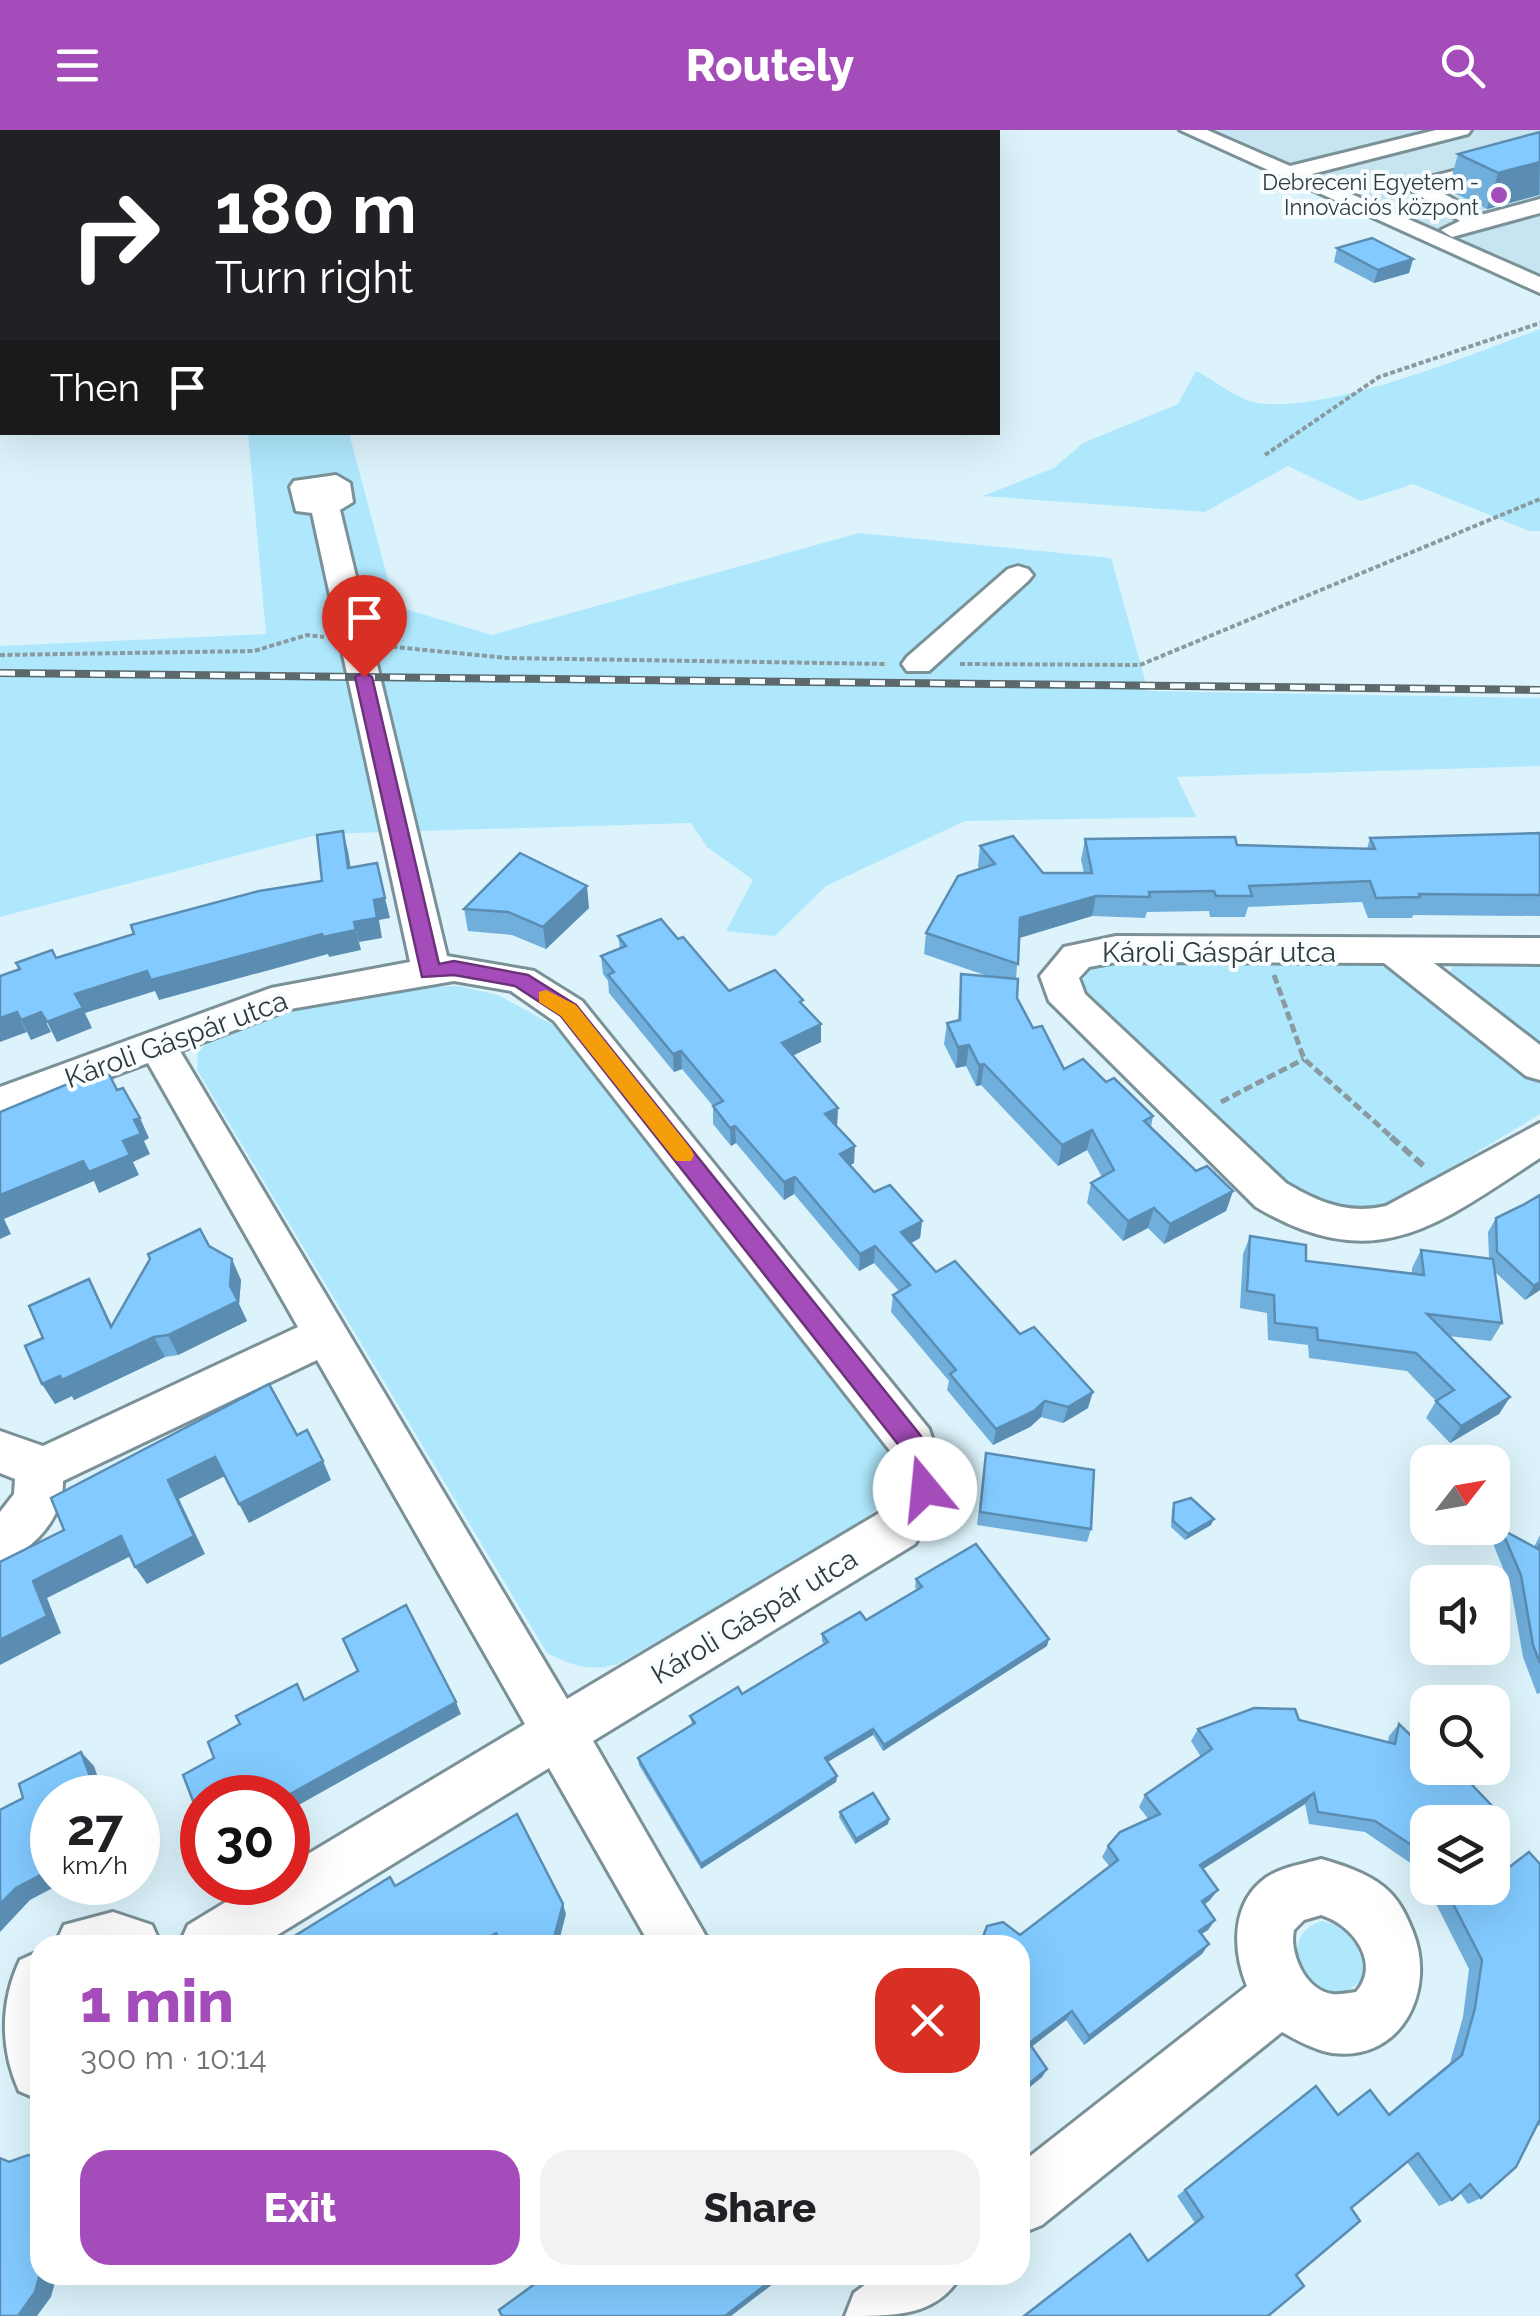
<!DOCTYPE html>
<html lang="en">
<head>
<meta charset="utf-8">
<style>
	:root { --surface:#fff; --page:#f2f2f2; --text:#202124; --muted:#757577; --accent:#a44dba }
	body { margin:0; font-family:Raleway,sans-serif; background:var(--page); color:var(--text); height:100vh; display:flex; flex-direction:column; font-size:38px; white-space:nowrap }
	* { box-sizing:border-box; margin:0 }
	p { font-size:32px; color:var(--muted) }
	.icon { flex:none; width:55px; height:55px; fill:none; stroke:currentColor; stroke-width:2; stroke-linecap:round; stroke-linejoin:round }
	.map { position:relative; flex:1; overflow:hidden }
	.drawer { position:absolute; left:30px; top:1805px; width:1000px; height:350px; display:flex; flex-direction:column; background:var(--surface); border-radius:30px; box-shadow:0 10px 40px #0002 }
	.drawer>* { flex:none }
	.top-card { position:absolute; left:0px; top:0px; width:1000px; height:305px; box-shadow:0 10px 40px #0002; background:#202124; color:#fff; overflow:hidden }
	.needle { width:65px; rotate:59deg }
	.tools { position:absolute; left:1410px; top:1315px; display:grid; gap:20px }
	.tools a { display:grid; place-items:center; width:100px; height:100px; border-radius:20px; background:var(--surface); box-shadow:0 10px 40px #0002; font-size:50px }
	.speed { position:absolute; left:30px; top:1645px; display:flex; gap:20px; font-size:50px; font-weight:700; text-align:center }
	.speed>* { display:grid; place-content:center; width:130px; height:130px; border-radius:50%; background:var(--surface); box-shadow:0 10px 40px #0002; line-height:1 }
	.speed small { font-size:25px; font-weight:400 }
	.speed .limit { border:15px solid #d22; background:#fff; color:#111 }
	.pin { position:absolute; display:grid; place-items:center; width:85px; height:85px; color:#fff; margin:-102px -42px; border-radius:50% 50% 50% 0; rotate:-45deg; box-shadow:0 0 10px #0007 }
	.pin .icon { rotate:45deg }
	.me { position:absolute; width:110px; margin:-55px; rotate:343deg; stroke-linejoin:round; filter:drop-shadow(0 0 8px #0008) }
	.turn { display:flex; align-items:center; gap:35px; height:210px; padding:0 50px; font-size:45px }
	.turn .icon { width:130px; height:130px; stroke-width:2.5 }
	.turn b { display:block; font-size:70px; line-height:85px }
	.then { display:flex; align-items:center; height:95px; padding:0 50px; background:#0003; gap:20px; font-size:38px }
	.round { display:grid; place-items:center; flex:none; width:105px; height:105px; border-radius:30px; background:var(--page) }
	.summary { display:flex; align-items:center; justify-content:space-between; height:170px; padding:0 50px }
	h1 { font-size:60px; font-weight:800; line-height:75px; color:var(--accent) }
	.action { display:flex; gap:20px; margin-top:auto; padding:20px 50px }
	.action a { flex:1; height:115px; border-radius:30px; background:var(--accent); color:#fff; font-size:40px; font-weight:800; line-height:115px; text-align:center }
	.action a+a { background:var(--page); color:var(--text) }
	header { display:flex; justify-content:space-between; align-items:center; height:130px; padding:0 50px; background:var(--accent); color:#fff; font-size:45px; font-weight:800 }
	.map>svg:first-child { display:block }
	.built { fill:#c7e5f1 }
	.green { fill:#afe8fd }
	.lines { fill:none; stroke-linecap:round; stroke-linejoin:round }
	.minor-casing { stroke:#7b9198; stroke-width:6 }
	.path-far2 { stroke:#899aa0; stroke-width:4; stroke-dasharray:5 2.5; stroke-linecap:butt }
	.path-far1 { stroke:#899aa0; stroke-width:5; stroke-dasharray:9 4; stroke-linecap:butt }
	.path { stroke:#899aa0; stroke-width:6; stroke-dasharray:11 5; stroke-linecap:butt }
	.minor { fill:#fff; fill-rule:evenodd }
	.rail-casing { stroke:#5b686c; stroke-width:8 }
	.rail { stroke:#f8fdff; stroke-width:5; stroke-dasharray:15; stroke-linecap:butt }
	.wall { fill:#70aedb }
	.shaded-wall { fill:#5b8db2 }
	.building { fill:#82caff; stroke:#5b8db2; stroke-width:2.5 }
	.route { fill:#a44dba; stroke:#6b3279; stroke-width:2.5 }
	.slow { fill:#f59e0b }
	.poi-dot { fill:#a44dba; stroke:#f8fdff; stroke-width:4 }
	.labels { text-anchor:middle; stroke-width:8; stroke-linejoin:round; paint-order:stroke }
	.far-poi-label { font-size:22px; fill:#30393c; stroke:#f8fdff; text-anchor:end }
	.street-label { font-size:28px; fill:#30393c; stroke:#f8fdff }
</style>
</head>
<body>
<header><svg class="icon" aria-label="menu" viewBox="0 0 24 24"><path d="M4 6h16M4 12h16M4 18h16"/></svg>Routely<svg class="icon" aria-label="search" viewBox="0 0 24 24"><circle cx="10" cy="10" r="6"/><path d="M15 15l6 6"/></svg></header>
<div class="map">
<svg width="1540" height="2186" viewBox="0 0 1540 2186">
	<rect width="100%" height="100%" fill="#dcf3fc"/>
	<polygon class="built" points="1186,0 1540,0 1540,150"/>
	<g class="green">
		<path d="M1540,199V401H1529L1413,354L1361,371L1288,336L1205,382L983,366L1054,338L1083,313L1178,274L1196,241C1214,250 1238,270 1258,273C1330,283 1470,225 1540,199Z"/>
		<polygon points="248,303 349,303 395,476 492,505 859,403 1111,428 1148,561 1540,568 1540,636 1177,647 1196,687 965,691 826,756 775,806 726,801 753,750 707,717 691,693 320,704 0,787 0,516 266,504"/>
		<polygon points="1540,830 1540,919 1451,846 1451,839 1457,832"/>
		<path d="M1104,831H1365L1402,841L1536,948L1540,953V984L1388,1076L1339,1079L1293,1062L1086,871C1078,851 1085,839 1104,831Z"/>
		<path d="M459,856L498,865L557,897L886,1310C898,1356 889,1368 855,1399L618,1534C589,1542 574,1536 547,1523L197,940L198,921C249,877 392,857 459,856Z"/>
		<path d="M1321,1791C1347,1794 1386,1830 1355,1856C1322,1884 1265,1812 1321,1791Z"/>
	</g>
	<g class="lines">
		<g class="minor-casing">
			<g id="minor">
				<polygon points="1180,0 1207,0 1290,36 1436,0 1471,0 1468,4 1308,45 1540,147 1540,163"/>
				<polygon points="1540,19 1540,31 1436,59 1481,85 1540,69 1540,83 1452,107 1441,100 1460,91 1409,59 1414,51"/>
				<path d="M336,345L350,353L353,372L340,380L447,826L534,841L582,871L929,1299L949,1359L915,1414L593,1611L711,1815H650L549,1638L261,1815H179L188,1795L259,1752H288V1736L525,1594L317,1230L63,1351C64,1388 32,1421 0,1433V1382L14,1364L15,1349L0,1343V1301L43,1316L298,1197L148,933L0,988V957L271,858L410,832L312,383L296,381L290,357L294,351ZM454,851L511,861L554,891L891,1322L900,1355L881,1382L567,1569L180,921L290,879Z"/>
				<polygon points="1018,436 1028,439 1033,445 1028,451 929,541 907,541 902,534 907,527 1008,439"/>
				<path d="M1116,806L1540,808V834L1434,833L1540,915V950L1526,946L1384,833L1116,832L1089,837L1079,848L1085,864L1286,1053C1318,1072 1348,1085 1386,1076L1540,993V1028C1437,1095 1376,1148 1256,1077L1049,871L1040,846L1064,817Z"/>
				<path d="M1321,1729C1342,1735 1367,1743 1384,1757C1399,1769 1406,1785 1413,1802C1436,1860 1402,1932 1332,1923C1317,1921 1296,1910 1282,1902L1042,2095L1020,2104V2034L1247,1856C1232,1820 1231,1772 1267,1747C1282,1737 1304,1734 1321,1729ZM1321,1785C1352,1794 1382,1833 1356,1862C1348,1863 1339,1865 1332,1864C1305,1860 1289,1823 1294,1800L1304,1790Z"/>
				<polygon points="113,1782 152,1795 161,1815 55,1815 64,1795"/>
				<path d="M40,1821V1970L19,1961C0,1919 0,1872 20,1830Z"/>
				<path d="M878,2145H961C937,2186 897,2186 845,2186L854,2163Z"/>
			</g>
		</g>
		<g class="path-far2">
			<polyline points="1265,325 1379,247 1540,193"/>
			<polyline points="385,516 507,528 887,534"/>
			<polyline points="0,525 254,521 307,505 324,507"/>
			<polyline points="960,534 1140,535 1540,369"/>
		</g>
		<g class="path-far1">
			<polyline points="1274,845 1304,929 1394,1009"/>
			<polyline points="1221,972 1304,929"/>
		</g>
		<polyline class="path" points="1391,1007 1426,1038"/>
		<use href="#minor" class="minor"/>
		<g class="rail-casing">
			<polyline id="rail" points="0,543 1540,560"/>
		</g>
		<use href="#rail" class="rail"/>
	</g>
	<g class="wall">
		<polygon points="1540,2 1540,66 1539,65 1487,79 1448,60 1458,24"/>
		<polygon points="1337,118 1413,129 1409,143 1374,153 1334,132"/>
		<polygon points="1540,703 1540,786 1413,785 1412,788 1368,788 1362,772 1248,777 1245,787 1210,787 1209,781 1147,782 1145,788 1092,786 1019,808 1016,849 1017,868 1033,898 1064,939 1106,952 1153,986 1151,997 1196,1041 1233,1061 1226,1081 1164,1114 1148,1098 1123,1111 1087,1073 1091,1053 1102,1047 1087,1020 1058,1036 981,955 976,956 966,936 956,938 944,914 947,893 958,891 961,844 990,847 924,824 926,803 979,739 978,736 980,716 1043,743 1084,743 1081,730 1085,709 1367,719 1370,708"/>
		<polygon points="589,778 546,819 512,805 468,801 464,779"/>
		<polygon points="618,806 678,809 729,861 803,875 821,912 793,925 838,978 837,996 854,1033 850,1035 874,1062 922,1091 920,1108 911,1113 936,1142 1020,1204 1088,1278 1063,1293 1041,1287 1030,1297 993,1315 947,1260 949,1251 891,1182 893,1165 899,1161 874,1133 859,1141 794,1064 784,1070 736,1013 731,1016 713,994 713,976 682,939 674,942 609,863 608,851 603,844 601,826 620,818"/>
		<polygon points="1496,1088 1540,1160 1525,1170 1495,1142 1502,1193 1491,1211 1449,1206 1510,1267 1499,1284 1450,1313 1426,1288 1436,1271 1407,1241 1309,1228 1308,1215 1268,1210 1267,1183 1240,1178 1243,1124 1250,1106 1306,1131 1412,1144 1412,1138 1421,1120 1489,1128 1488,1102"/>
		<polygon points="209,1116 241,1150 239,1174 247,1191 178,1225 165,1227 74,1270 72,1266 55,1274 42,1254 43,1208 89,1149 112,1195"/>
		<polygon points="986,1323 1091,1399 1087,1412 977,1395"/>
		<polygon points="1174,1373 1211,1395 1185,1410 1171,1397 1172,1380"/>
		<polygon points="1501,1399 1534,1417 1540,1405 1540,1563 1537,1564 1523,1527 1511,1458 1492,1411"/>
		<polygon points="916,1449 1047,1516 883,1621 873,1605 828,1632 837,1646 836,1652 701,1739 639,1635 638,1628 692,1595 690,1586 742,1564 824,1514 822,1511 822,1504 866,1490 917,1460 915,1457"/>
		<polygon points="1299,1590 1388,1612 1389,1606 1399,1594 1428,1692 1428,1745 1365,1702 1309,1694 1305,1674 1203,1739 1210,1770 1204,1775 1215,1790 1208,1800 1201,1804 1202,1824 1084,1915 1066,1890 1032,1916 1047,1939 1042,1947 1020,1965 1020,1805 1110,1737 1102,1727 1108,1716 1149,1690 1139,1677 1145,1665 1201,1627 1191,1611 1198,1599"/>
		<polygon points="840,1682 889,1689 888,1694 855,1714 839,1687"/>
		<polygon points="1540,1734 1540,1995 1534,1998 1481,2068 1468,2074 1460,2063 1452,2070 1439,2076 1407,2032 1147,2130 1195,2093 1177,2066 1316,1956 1338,1984 1370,1960 1388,1984 1450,1933 1463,1887 1469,1839 1432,1766 1441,1758 1492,1758 1508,1738"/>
	</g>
	<g class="shaded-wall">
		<polygon points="1540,32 1539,65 1487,79 1498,43"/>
		<polygon points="1413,129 1409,143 1374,153 1378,140"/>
		<polygon points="343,701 348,721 354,758 348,738"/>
		<polygon points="587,756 589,778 546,819 543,797"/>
		<polygon points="1096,766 1092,786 1016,809 1020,788"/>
		<polygon points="385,768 390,788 379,790 382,808 359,812 354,792 374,770"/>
		<polygon points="356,800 361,820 329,827 328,824 159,870 155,861 85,883 92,898 57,912 47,892 75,864 147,841 322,804"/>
		<polygon points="17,882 27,902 0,912 0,888"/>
		<polygon points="41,882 51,902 31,910 21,890"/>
		<polygon points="821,894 821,912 782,931 782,913"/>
		<polygon points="969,915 966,936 956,938 958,917"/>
		<polygon points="681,921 682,939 674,942 673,924"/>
		<polygon points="984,934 981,955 976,956 979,935"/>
		<polygon points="838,978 837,996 825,984"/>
		<polygon points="140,988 149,1008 144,1011 150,1024 133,1032 139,1045 99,1063 94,1051 4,1089 11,1104 0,1109 0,1065 123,1011 134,990"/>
		<polygon points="735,996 736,1013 731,1016 730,998"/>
		<polygon points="1092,1000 1087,1020 1058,1036 1062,1015"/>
		<polygon points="855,1016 854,1033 839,1041 840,1024"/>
		<polygon points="795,1047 794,1064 784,1070 784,1052"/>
		<polygon points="1233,1061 1226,1081 1164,1114 1170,1094"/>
		<polygon points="1154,1078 1148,1098 1123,1111 1128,1091"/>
		<polygon points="922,1091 920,1108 899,1120 901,1102"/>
		<polygon points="875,1116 874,1133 859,1141 860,1124"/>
		<polygon points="232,1129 241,1150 239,1174 247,1191 178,1225 168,1205 230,1156"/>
		<polygon points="1540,1152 1540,1160 1525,1170 1534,1156"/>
		<polygon points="154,1207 165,1227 74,1270 72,1266 55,1274 42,1254"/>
		<polygon points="1093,1262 1088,1278 1063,1293 1068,1277"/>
		<polygon points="1510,1267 1499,1284 1450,1313 1461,1296"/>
		<polygon points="1045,1271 1041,1287 1030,1297 993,1315 996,1299"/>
		<polygon points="215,1327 225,1346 179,1369 205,1424 147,1454 135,1437 168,1350"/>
		<polygon points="323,1331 331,1350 249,1393 239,1374"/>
		<polygon points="1214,1389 1211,1395 1185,1410 1188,1404"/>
		<polygon points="121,1406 133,1425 47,1468 61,1503 0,1535 0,1510 33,1451"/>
		<polygon points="1049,1509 1047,1516 883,1621 884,1615"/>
		<polygon points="456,1572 461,1584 288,1681 288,1668 283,1668"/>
		<polygon points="873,1599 873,1605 824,1634 825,1628"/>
		<polygon points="81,1622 94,1636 105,1668 98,1668"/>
		<polygon points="837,1646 836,1652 701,1739 701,1734"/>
		<polygon points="1314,1663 1305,1674 1192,1746 1200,1735"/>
		<polygon points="889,1689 888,1694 855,1714 856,1709"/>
		<polygon points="52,1739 52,1752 64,1752 30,1770 0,1802 0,1774 16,1758"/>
		<polygon points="1218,1760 1210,1770 1194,1782 1202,1771"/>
		<polygon points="563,1774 566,1784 558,1815 552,1815"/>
		<polygon points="1215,1790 1208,1800 1191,1811 1199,1801"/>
		<polygon points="496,1803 500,1813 497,1815 476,1815"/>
		<polygon points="1209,1814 1202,1824 1084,1915 1089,1906"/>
		<polygon points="1072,1881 1066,1890 1025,1922 1029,1913"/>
		<polygon points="1047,1939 1042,1947 1020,1965 1020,1961"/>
		<polygon points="40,2145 57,2145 51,2167 37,2186 18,2186"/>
		<polygon points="773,2149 773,2154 731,2186 725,2186"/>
	</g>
	<g class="building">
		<polygon points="1540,2 1540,32 1498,43 1458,24"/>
		<polygon points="1372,108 1413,129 1378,140 1337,118"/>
		<polygon points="343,701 348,738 377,733 385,768 374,770 377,788 354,792 356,800 323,807 322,804 151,850 147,841 75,864 83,878 47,892 41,882 21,890 17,882 0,888 0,846 20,839 16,833 52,820 56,828 134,804 131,795 259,761 322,751 317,705"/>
		<polygon points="1540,703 1540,765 1419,764 1420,767 1376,768 1370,751 1249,756 1252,766 1216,766 1214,761 1149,762 1150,767 1096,766 1020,788 1018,834 926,803 958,746 995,734 980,716 1013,706 1043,743 1092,743 1085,709 1235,707 1237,715 1375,719 1370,708"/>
		<polygon points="520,723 587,756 543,797 508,782 464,779"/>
		<polygon points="661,789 678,809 683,807 729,861 775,840 803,870 800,872 821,894 782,913 838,978 825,984 855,1016 840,1024 874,1062 890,1055 922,1091 901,1102 936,1142 955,1131 1020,1204 1034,1197 1093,1262 1068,1277 1045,1271 1034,1281 996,1299 950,1244 956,1240 893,1165 910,1155 875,1116 860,1124 795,1047 784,1052 735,996 730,998 713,976 723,971 681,921 673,924 608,845 614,842 601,826 626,816 618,806"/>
		<polygon points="961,844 1018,849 1017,868 1033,898 1042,896 1064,939 1083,929 1106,952 1114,948 1153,986 1144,991 1196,1041 1207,1036 1233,1061 1170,1094 1154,1078 1128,1091 1091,1053 1114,1040 1092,1000 1062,1015 984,934 979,935 969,915 958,917 947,893 960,890"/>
		<polygon points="106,938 117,960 123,958 140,988 134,990 141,1004 123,1011 130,1025 89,1042 83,1031 0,1065 0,982"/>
		<polygon points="1540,1065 1540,1152 1534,1156 1497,1122 1496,1088 1523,1075"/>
		<polygon points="200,1099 209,1116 232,1129 230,1156 238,1171 168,1205 154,1207 62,1250 60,1246 42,1254 25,1216 43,1208 29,1176 89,1149 111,1197 150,1129 148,1124"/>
		<polygon points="1250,1106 1306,1115 1306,1131 1424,1145 1421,1120 1493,1129 1502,1193 1427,1184 1510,1267 1461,1296 1436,1271 1454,1260 1416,1223 1318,1210 1317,1198 1275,1193 1274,1165 1247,1161"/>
		<polygon points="269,1254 297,1305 307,1300 323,1331 239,1374 215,1327 168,1350 194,1406 135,1437 121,1406 33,1451 47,1486 0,1510 0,1432 64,1400 51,1368"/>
		<polygon points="986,1323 1094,1340 1091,1399 980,1382"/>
		<polygon points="1191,1368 1214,1389 1188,1404 1173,1391 1174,1373"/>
		<polygon points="1501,1399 1538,1419 1540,1414 1540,1533 1533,1515 1521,1445"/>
		<polygon points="976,1414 1049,1509 884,1615 873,1599 825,1628 837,1646 701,1734 638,1628 695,1593 690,1586 738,1557 742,1564 828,1512 822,1504 860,1482 866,1490 922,1457 916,1449"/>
		<polygon points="406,1475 456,1572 283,1668 202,1668 202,1694 183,1645 214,1628 208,1612 240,1594 236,1586 297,1554 304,1570 358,1541 343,1509"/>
		<polygon points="1254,1578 1295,1579 1299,1590 1395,1614 1399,1594 1428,1622 1428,1638 1456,1638 1495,1679 1477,1692 1428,1692 1428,1726 1375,1691 1318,1682 1314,1663 1200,1735 1218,1760 1202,1771 1215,1790 1199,1801 1209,1814 1089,1906 1072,1881 1029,1913 1047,1939 1020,1961 1020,1815 980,1815 987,1796 1003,1792 1020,1805 1118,1730 1108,1716 1120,1702 1160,1684 1145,1665 1212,1619 1198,1599"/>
		<polygon points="81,1622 98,1668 52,1668 52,1739 16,1758 0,1774 0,1680 23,1668 19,1654"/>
		<polygon points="873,1663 889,1689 856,1709 840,1682"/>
		<polygon points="517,1684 563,1774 552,1815 502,1815 496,1803 476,1815 280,1815 390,1747 395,1756"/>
		<polygon points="1529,1722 1540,1734 1540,1989 1516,2037 1481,2068 1470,2054 1452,2070 1418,2023 1351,2078 1360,2091 1296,2145 1304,2156 1268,2186 1024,2186 1130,2104 1148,2131 1203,2087 1185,2060 1316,1956 1338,1985 1370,1960 1389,1985 1462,1925 1475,1878 1482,1830 1445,1758 1492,1758 1492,1723 1508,1738"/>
		<polygon points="28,2025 40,2028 40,2144 35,2162 18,2186 0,2186 0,2028 9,2032"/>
		<polygon points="547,2145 771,2145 773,2149 725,2186 502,2186 499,2180"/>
	</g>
	<polygon class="route" points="364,542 372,547 439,834 454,831 528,845 576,875 921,1306 938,1359 934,1367 925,1370 916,1367 901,1318 561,886 515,856 454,845 422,847 355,547"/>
	<polygon class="slow" points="546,860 576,875 691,1019 694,1025 691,1031 676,1031 561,886 539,872 539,862"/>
	<circle class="poi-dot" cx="1499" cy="65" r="10"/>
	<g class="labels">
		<g class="far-poi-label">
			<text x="1479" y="60">Debreceni Egyetem -<tspan x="1479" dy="25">Innovációs központ</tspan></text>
		</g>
		<g class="street-label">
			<text x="1219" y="832">Károli Gáspár utca</text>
			<text transform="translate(176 909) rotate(-20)" y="10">Károli Gáspár utca</text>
			<text transform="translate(754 1486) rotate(-31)" y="10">Károli Gáspár utca</text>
		</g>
	</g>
</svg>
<div class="tools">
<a><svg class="needle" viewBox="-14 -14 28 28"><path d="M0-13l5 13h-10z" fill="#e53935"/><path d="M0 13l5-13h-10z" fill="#757577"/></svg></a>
<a><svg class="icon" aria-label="sound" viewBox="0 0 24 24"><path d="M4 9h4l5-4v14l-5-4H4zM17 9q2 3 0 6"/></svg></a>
<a><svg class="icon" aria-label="search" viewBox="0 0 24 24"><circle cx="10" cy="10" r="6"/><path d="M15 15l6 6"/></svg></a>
<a><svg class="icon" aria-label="layers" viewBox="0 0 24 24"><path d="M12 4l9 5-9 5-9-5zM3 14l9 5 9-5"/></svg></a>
</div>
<div class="speed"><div>27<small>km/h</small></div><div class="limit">30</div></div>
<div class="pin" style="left:364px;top:547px;background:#d93025"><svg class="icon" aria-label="arrive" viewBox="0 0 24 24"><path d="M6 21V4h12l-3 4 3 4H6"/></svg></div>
<svg class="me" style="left:925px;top:1359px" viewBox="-20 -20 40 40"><circle r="19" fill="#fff"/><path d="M0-13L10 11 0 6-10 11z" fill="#a44dba"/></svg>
<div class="top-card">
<div class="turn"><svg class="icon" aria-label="right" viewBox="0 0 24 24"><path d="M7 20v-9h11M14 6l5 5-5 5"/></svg><div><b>180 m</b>Turn right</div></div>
<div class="then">Then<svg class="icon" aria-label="arrive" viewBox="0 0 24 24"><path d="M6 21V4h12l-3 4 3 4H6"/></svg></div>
</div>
<section class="drawer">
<div class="summary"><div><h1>1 min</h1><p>300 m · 10:14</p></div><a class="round" style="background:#d93025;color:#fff"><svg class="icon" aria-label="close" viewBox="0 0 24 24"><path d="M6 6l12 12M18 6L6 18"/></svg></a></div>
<div class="action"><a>Exit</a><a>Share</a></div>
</section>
</div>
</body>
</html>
